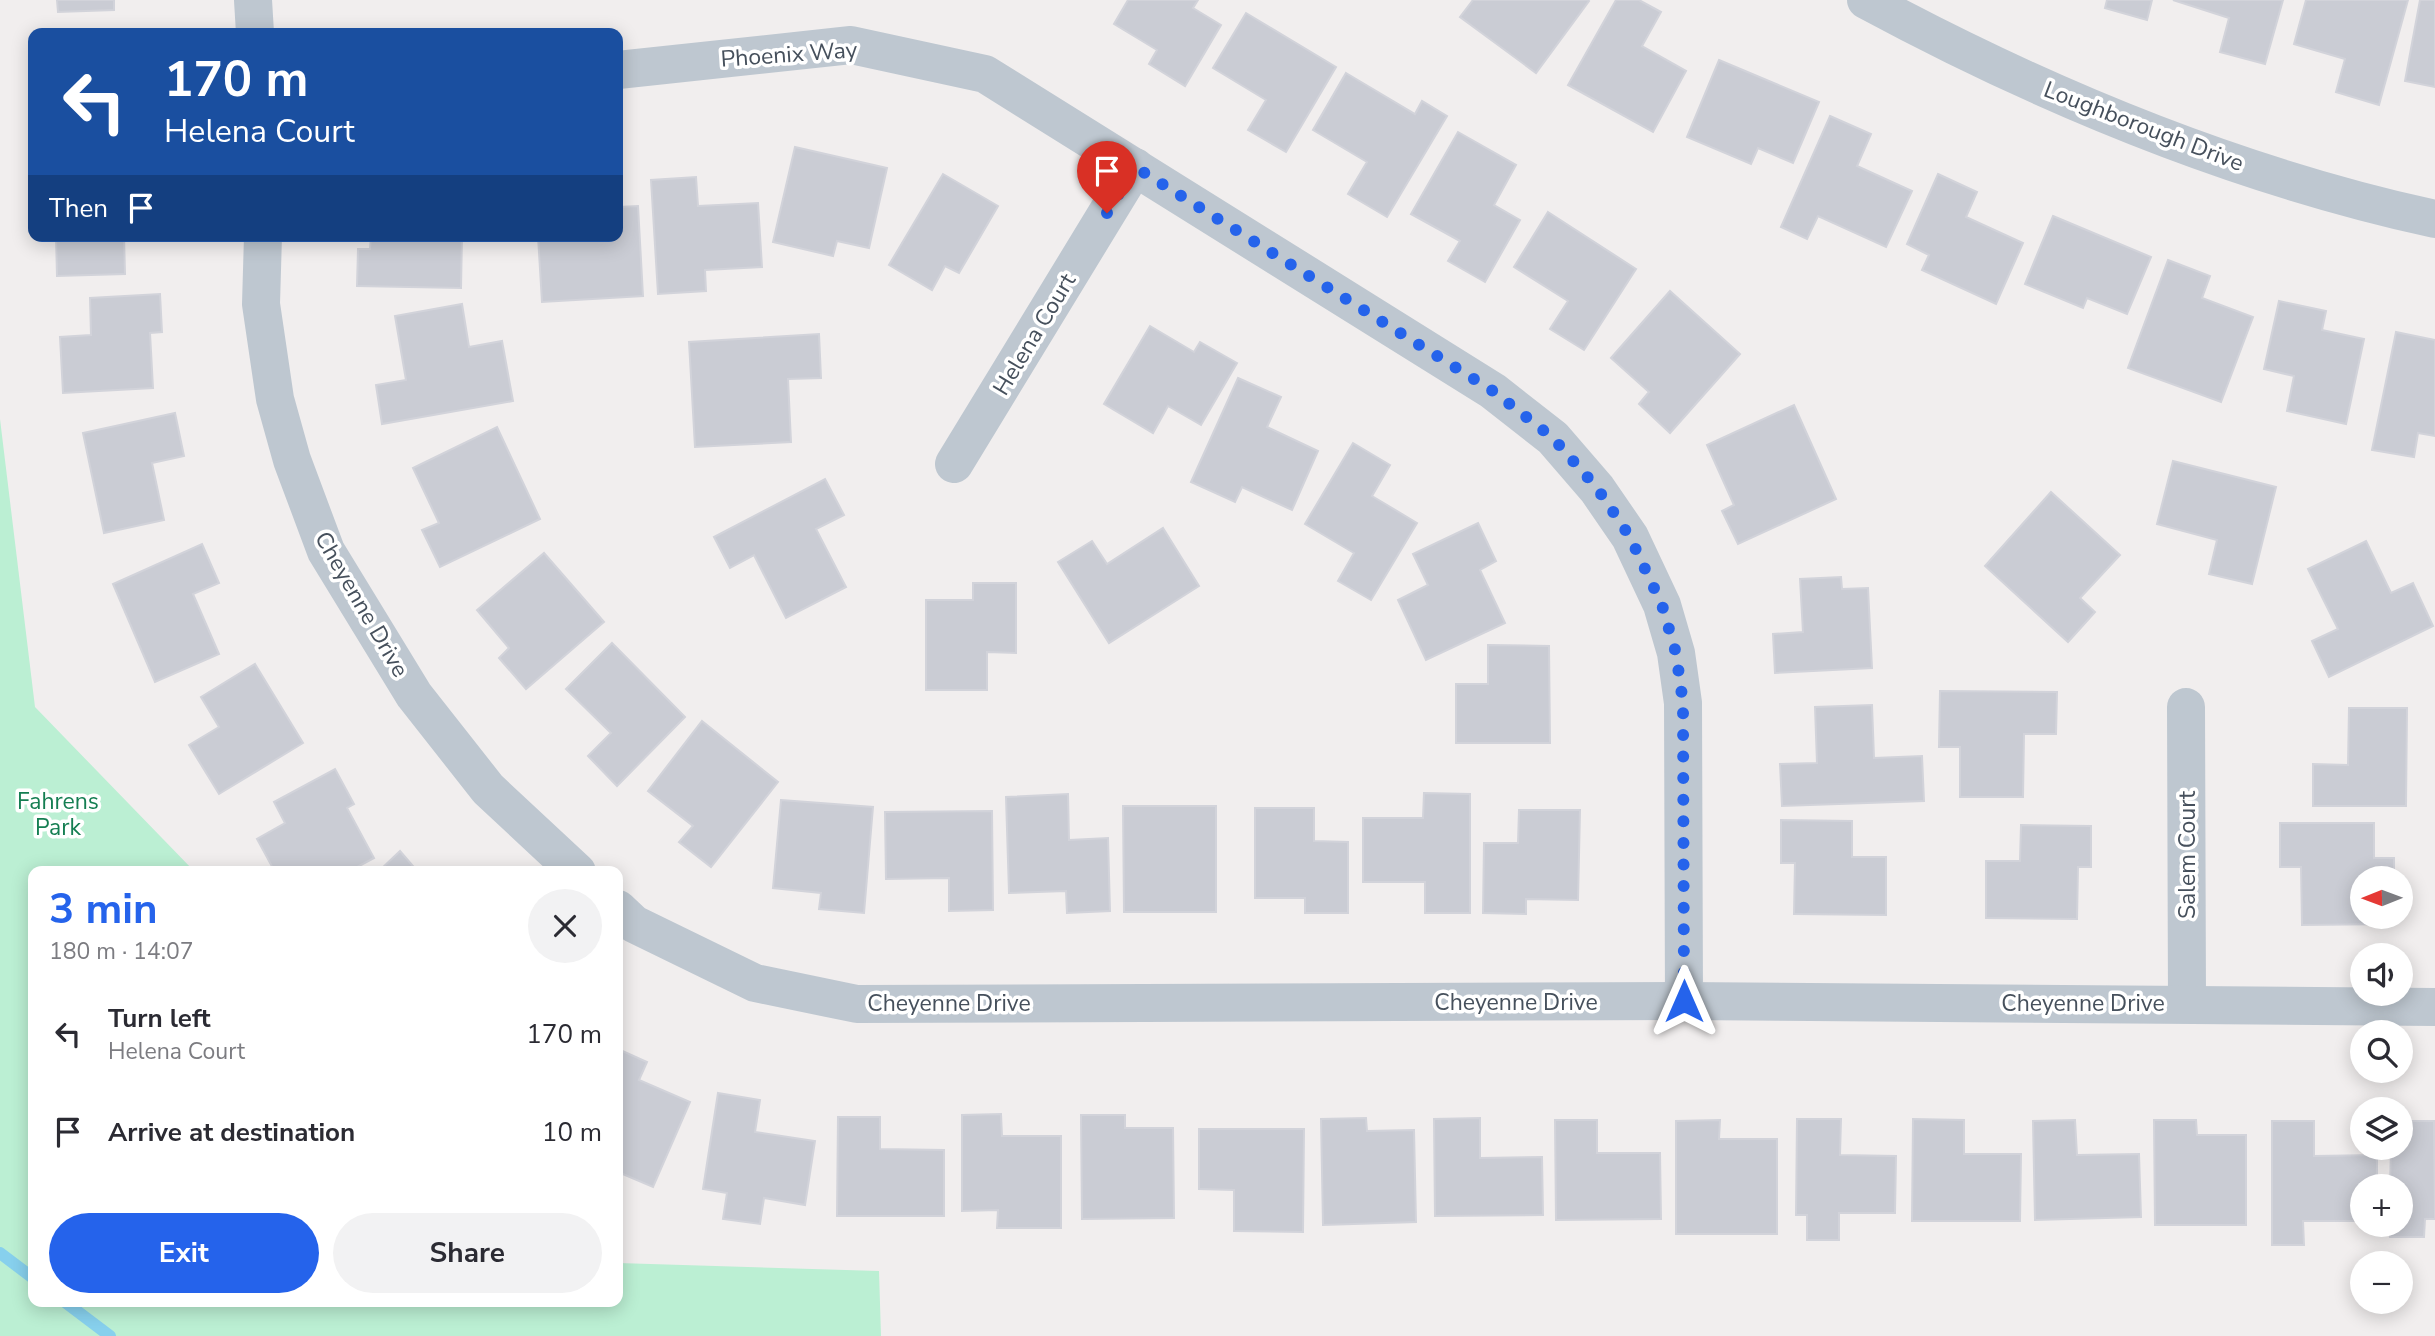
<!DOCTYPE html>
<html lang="en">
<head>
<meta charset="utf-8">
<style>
	:root { --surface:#fff; --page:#f2f2f3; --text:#2b2b33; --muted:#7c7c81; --accent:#2563eb }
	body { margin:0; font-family:"Nunito Sans",sans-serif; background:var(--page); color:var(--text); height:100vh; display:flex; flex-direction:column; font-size:26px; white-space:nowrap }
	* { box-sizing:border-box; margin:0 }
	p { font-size:23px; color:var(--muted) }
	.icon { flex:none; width:38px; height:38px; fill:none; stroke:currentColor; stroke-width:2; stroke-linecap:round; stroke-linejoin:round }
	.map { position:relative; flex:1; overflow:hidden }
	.sheet { position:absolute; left:28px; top:866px; width:595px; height:441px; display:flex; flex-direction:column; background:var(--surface); border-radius:14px; box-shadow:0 4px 18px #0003 }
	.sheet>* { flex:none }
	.top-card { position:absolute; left:28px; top:28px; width:595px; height:214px; border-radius:14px; box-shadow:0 4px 18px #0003; background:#1a4fa0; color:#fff; overflow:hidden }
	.needle { width:46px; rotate:269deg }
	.buttons { position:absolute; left:2350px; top:866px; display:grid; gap:14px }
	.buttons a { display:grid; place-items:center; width:63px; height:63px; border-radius:50%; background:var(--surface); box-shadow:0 4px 18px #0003; font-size:35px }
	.pin { position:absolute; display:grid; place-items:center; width:60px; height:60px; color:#fff; margin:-72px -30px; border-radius:50% 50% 50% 0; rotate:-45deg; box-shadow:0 0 7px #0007 }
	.pin .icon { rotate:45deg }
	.me { position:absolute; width:77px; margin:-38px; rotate:0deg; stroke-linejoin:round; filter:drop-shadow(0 0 5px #0008) }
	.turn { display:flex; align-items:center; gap:24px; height:147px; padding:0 21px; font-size:32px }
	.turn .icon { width:91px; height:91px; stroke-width:2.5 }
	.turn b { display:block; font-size:49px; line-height:60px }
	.then { display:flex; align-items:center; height:66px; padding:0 21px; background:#0003; gap:14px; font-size:26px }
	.round { display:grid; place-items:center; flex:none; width:74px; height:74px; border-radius:37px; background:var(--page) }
	.head { display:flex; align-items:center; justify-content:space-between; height:119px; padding:0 21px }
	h1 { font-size:42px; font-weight:700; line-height:52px; color:var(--accent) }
	.action { display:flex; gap:14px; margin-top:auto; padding:14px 21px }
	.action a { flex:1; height:80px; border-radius:42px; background:var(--accent); color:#fff; font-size:28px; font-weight:700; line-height:80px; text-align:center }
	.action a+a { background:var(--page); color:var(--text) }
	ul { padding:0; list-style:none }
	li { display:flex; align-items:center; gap:21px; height:98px; padding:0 21px }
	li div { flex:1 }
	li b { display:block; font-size:26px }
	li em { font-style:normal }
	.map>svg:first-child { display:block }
	.green { fill:#bbefd3 }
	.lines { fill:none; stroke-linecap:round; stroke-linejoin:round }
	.stream { stroke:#87d0ed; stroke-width:12 }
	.building { fill:#caccd4; stroke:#d2d3da; stroke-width:2 }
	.street { stroke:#bec7d0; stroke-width:38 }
	.route { stroke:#2563eb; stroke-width:12; stroke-dasharray:0 21.6 }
	.labels { text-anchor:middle; stroke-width:7; stroke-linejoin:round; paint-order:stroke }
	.street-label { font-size:23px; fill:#46505c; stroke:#fff }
	.park-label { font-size:23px; fill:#157e52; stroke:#fff }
</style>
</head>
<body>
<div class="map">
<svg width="2435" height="1336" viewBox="0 0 2435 1336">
	<rect width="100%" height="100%" fill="#f1eeee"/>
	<polygon class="green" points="0,419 35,707 194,871 33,872 33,1302 618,1302 618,1263 879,1271 881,1336 0,1336"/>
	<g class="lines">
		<g class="stream">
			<polyline points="0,1253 33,1278"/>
			<polyline points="65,1302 110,1336"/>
		</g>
	</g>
	<g class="building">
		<polygon points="57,0 114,0 114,10 58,12"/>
		<polygon points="1128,0 1198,0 1193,8 1221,25 1185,86 1149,64 1157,50 1114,24"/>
		<polygon points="1473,0 1588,0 1589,1 1536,73 1460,17"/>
		<polygon points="1616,0 1639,0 1661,12 1642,46 1686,71 1653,132 1568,85"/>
		<polygon points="2107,0 2152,0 2147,20 2105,8"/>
		<polygon points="2173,0 2283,0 2265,64 2220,52 2229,18"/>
		<polygon points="2306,0 2408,0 2379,105 2336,92 2345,59 2294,44"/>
		<polygon points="2420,0 2435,0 2435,87 2405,81"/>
		<polygon points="1246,13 1336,67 1286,152 1248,130 1266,100 1213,68"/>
		<polygon points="1719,60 1819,102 1793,163 1758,148 1751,164 1687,137"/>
		<polygon points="1346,73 1415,114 1422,101 1447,116 1387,217 1348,194 1367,162 1313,130"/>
		<polygon points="1830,116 1871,134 1857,166 1912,191 1886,247 1818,216 1807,239 1781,227"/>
		<polygon points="1458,132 1516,165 1494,205 1520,220 1485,282 1448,261 1460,241 1411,214"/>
		<polygon points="795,147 887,168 869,248 837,241 833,256 773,242"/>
		<polygon points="943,174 998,206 959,273 945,266 932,290 889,265"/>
		<polygon points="1938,174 1977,192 1966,217 2023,243 1996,304 1922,270 1929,255 1907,244"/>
		<polygon points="696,177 698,206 758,203 762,267 705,270 706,291 658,294 651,180"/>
		<polygon points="638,206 643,296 542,302 538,236 618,236 618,207"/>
		<polygon points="1548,212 1636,269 1584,350 1550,329 1568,301 1514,267"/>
		<polygon points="2053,216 2151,257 2127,314 2087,298 2083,308 2025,284"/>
		<polygon points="56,236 124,236 125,274 57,276"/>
		<polygon points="371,236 462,236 461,288 357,286 358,249 370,249"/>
		<polygon points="2168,260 2210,276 2202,298 2253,317 2221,402 2128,368"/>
		<polygon points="1670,291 1740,354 1670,433 1639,404 1649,392 1611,358"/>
		<polygon points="160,294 162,332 150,333 153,388 63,393 60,337 91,335 90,298"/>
		<polygon points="2279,301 2326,311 2322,330 2364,339 2346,424 2287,411 2294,376 2264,369"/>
		<polygon points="462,304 469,347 502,341 513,401 382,424 376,385 406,380 395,316"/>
		<polygon points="1150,326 1194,352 1200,342 1237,363 1201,425 1168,406 1153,433 1104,404"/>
		<polygon points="2396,332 2435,340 2435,436 2418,433 2414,457 2372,450"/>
		<polygon points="819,334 821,378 788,379 791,442 695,447 689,342"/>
		<polygon points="1238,378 1281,397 1267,427 1318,451 1292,510 1242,487 1235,502 1191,482"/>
		<polygon points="1794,405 1836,499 1738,544 1722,511 1734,505 1707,445"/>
		<polygon points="175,413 184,456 152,463 164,520 104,533 83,433"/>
		<polygon points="497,427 540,519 440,567 422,530 439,523 413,468"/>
		<polygon points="1353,443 1390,465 1372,496 1417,523 1371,600 1338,581 1354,553 1305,524"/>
		<polygon points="2173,461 2276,487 2252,584 2209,574 2217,540 2157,524"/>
		<polygon points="825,479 844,515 816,529 846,587 786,618 754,555 730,568 714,537"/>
		<polygon points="2051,492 2120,555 2080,598 2095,612 2068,642 1985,566"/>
		<polygon points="1478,523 1496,561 1480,570 1505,623 1426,660 1398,600 1428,585 1413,554"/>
		<polygon points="1163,528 1199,586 1109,643 1058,562 1092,541 1107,564"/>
		<polygon points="2366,541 2391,593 2413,583 2433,626 2329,677 2312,641 2338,629 2308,569"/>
		<polygon points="202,544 219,583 193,594 219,654 155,682 113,584"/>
		<polygon points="544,553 604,622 526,689 499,658 509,648 477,610"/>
		<polygon points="1841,577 1842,589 1868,588 1872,668 1775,673 1773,634 1803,632 1800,579"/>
		<polygon points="973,583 1016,583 1016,653 987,652 987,690 926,690 926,600 973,600"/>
		<polygon points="612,643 685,717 617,786 588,756 611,733 566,689"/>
		<polygon points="1488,645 1549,646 1550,743 1456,743 1456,684 1488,684"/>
		<polygon points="255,664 303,743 219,794 189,745 219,727 201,697"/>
		<polygon points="1940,691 2057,692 2056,734 2024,734 2023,797 1960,797 1960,747 1939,747"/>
		<polygon points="1872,705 1874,758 1922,756 1924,801 1782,806 1780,764 1817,763 1815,707"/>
		<polygon points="2349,708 2407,708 2406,806 2313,806 2313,764 2348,765"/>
		<polygon points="702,721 778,782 711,867 679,842 693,826 648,791"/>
		<polygon points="335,769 354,804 347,808 374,858 348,872 275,872 257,839 285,823 274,802"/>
		<polygon points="1424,793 1470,794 1470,913 1425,913 1425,882 1363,882 1363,818 1423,818"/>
		<polygon points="1068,794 1069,840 1108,838 1110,911 1067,913 1066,891 1009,893 1006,797"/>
		<polygon points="781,800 873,807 864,913 819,909 821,893 773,888"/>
		<polygon points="1123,806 1216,806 1216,912 1124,912"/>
		<polygon points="1255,808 1314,808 1314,841 1348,842 1348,913 1305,913 1305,898 1255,898"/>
		<polygon points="1519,810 1580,810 1578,900 1526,899 1526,914 1483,913 1484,843 1518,843"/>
		<polygon points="992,811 993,910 949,911 949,878 886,879 885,812"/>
		<polygon points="1781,820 1852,821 1852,857 1886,857 1886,915 1794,914 1795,863 1781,863"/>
		<polygon points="2280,823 2374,823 2374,858 2394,858 2394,878 2362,878 2362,917 2394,917 2394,924 2302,925 2301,867 2280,867"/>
		<polygon points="2021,825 2091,826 2091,867 2078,867 2077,919 1986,918 1986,861 2020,861"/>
		<polygon points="400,851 418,872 378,872"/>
		<polygon points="618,1049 647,1062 639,1080 690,1102 653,1187 618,1172"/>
		<polygon points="718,1093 760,1100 755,1132 815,1141 805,1205 764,1198 760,1224 723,1219 727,1193 703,1189"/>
		<polygon points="1001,1114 1002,1136 1061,1136 1061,1228 997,1228 998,1210 962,1211 962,1115"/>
		<polygon points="1081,1115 1125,1115 1125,1128 1173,1128 1174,1218 1082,1219"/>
		<polygon points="838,1117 880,1117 880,1149 944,1150 944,1216 837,1216"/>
		<polygon points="1366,1118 1367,1131 1414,1130 1416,1222 1323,1225 1321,1119"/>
		<polygon points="1480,1118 1480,1158 1542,1157 1543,1215 1435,1216 1434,1119"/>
		<polygon points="1797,1119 1841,1119 1840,1155 1896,1156 1895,1213 1839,1213 1839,1240 1807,1240 1807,1215 1796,1215"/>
		<polygon points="1913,1119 1964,1120 1964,1154 2021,1154 2020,1221 1912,1221"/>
		<polygon points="1555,1120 1597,1120 1597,1153 1660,1153 1661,1219 1556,1220"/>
		<polygon points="1720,1120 1719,1139 1777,1139 1777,1234 1676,1234 1676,1121"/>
		<polygon points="2075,1120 2077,1155 2139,1154 2141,1217 2035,1220 2033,1121"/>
		<polygon points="2154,1120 2196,1120 2197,1135 2246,1135 2246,1225 2155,1225"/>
		<polygon points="2272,1121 2314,1121 2314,1156 2377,1155 2377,1186 2362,1186 2362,1221 2303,1221 2304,1245 2272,1245"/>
		<polygon points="2401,1121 2434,1121 2435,1219 2425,1219 2424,1237 2390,1237 2390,1225 2401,1225 2401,1186 2390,1186 2391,1148 2401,1148"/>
		<polygon points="1199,1129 1304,1129 1303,1232 1234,1231 1234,1190 1199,1189"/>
	</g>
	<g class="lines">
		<g class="street">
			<polyline points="253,0 255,33"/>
			<path d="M1866,0C2046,97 2234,175 2435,219"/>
			<polyline points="618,70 851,45 985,74 1493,391 1553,438 1597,489 1630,537 1662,605 1676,653 1683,703 1684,1001"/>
			<polyline points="263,236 261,304 275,399 292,460 326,551 414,695 488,789 577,872"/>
			<polyline points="954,464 1135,167"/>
			<polyline points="2186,707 2187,1003"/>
			<polyline points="618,909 634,924 755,983 857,1004 1684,1001 2435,1007"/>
		</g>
	</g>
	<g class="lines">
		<polyline class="route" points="1107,213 1135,167 1493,391 1553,438 1597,488 1630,537 1662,605 1676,653 1683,703 1684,1001"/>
	</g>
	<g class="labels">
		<g class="street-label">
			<text transform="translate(789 54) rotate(-4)" y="8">Phoenix Way</text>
			<text transform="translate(2144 126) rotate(21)" y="8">Loughborough Drive</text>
			<text transform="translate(1034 334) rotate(-59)" y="8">Helena Court</text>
			<text transform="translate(362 604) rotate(60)" y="8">Cheyenne Drive</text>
			<text transform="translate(2187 855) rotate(-90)" y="8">Salem Court</text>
			<text x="1516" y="1010">Cheyenne Drive</text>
			<text x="949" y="1011">Cheyenne Drive</text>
			<text x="2083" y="1011">Cheyenne Drive</text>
		</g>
		<g class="park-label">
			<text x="58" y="809">Fahrens<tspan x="58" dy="26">Park</tspan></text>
		</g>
	</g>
</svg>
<div class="buttons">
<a><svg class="needle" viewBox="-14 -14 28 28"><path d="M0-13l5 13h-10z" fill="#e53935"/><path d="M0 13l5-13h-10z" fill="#7c7c81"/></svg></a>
<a><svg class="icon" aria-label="sound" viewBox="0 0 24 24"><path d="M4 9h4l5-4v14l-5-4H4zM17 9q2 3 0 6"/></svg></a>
<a><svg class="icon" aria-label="search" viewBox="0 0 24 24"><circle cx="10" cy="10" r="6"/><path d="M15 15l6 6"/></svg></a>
<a><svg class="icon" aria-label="layers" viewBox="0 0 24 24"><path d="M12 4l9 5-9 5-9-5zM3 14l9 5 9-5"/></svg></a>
<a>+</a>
<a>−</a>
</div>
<div class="pin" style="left:1107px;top:213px;background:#d93025"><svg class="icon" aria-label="arrive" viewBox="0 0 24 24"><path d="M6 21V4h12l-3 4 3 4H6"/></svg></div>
<svg class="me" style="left:1684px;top:1001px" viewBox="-20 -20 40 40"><path d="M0-17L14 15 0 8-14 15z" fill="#2563eb" stroke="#fff" stroke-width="4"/></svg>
<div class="top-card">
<div class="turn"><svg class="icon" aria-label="left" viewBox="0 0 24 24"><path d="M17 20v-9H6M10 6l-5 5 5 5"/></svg><div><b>170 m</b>Helena Court</div></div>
<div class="then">Then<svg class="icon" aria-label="arrive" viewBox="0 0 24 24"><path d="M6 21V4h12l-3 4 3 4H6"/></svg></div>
</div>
<section class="sheet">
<div class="head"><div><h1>3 min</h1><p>180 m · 14:07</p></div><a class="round"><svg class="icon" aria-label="close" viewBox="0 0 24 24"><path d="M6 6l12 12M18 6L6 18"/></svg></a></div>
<ul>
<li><svg class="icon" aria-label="left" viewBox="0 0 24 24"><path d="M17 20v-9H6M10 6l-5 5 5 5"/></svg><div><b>Turn left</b><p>Helena Court</p></div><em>170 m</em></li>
<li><svg class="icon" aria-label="arrive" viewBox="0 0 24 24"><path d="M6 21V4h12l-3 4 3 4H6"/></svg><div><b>Arrive at destination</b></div><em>10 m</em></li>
</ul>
<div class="action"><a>Exit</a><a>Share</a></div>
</section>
</div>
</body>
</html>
